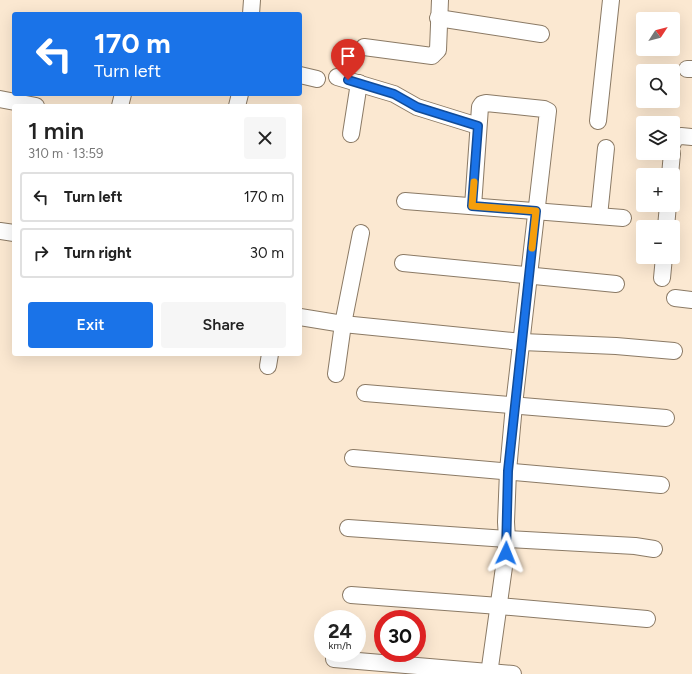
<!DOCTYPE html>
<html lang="en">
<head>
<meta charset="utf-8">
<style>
	:root { --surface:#fff; --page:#f6f6f6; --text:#222; --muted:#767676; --line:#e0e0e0; --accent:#1a73e8 }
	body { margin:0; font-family:Figtree,sans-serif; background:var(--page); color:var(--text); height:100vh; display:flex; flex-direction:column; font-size:15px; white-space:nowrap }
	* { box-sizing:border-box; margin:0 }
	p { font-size:13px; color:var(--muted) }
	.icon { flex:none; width:22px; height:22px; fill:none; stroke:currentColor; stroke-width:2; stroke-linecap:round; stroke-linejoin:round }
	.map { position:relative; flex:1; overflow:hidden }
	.sheet { position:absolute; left:12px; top:104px; width:290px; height:252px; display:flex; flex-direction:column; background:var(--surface); border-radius:4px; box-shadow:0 4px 16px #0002 }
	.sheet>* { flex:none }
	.top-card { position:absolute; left:12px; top:12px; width:290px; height:84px; border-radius:4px; box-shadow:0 4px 16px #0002; background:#1a73e8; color:#fff; overflow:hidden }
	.needle { width:26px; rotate:54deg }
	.controls { position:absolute; left:636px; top:12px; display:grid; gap:8px }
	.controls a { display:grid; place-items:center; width:44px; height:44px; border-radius:4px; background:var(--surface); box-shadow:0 4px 16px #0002; font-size:20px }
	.speed { position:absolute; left:314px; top:610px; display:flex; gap:8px; font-size:20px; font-weight:700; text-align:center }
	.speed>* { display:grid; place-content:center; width:52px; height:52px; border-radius:50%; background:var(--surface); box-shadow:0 4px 16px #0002; line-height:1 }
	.speed small { font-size:10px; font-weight:400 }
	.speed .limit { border:6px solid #d22; background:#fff; color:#111 }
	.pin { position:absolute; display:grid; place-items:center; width:34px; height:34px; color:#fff; margin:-41px -17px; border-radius:50% 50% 50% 0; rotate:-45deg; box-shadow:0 0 4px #0007 }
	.pin .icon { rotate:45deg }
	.me { position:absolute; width:44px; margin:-22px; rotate:2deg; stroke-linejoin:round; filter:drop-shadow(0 0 3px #0008) }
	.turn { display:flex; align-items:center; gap:14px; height:84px; padding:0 16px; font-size:18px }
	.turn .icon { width:52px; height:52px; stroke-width:2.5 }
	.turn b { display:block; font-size:28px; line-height:34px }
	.round { display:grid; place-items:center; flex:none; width:42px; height:42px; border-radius:4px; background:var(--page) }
	.overview { display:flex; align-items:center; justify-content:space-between; height:68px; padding:0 16px }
	h1 { font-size:24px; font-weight:600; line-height:30px }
	.primary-button { display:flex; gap:8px; margin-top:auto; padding:8px 16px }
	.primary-button a { flex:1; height:46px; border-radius:4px; background:var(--accent); color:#fff; font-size:16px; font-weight:600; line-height:46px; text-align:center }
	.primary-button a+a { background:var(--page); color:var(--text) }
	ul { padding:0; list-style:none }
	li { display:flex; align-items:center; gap:12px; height:50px; margin:0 8px 6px; padding:0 8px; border:2px solid var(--line); border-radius:4px }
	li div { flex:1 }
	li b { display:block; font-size:15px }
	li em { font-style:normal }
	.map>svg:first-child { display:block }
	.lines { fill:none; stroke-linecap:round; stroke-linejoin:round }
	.minor-casing { stroke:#8b7a65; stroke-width:18 }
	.minor { stroke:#fff; stroke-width:16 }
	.route-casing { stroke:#114b97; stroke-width:10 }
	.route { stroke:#1a73e8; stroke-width:7 }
	.slow { stroke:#f59e0b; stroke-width:7 }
</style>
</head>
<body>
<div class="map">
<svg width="692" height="674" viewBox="0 0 692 674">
	<rect width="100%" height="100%" fill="#fbe8d1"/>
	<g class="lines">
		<g class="minor-casing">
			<g id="minor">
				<polyline points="251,14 252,0"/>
				<polyline points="438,18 541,34"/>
				<polyline points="364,47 432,56 438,50 440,0"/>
				<polyline points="687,69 692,69"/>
				<polyline points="300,75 317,79"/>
				<polyline points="337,77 394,94 417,107 478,126"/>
				<polyline points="0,99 36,106"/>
				<polyline points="120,106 123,94"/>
				<polyline points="237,106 240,94"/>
				<polyline points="598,121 611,0"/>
				<polyline points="351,134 359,83"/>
				<polyline points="673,143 674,139 681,136 692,137"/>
				<polyline points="670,175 672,153"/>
				<polyline points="405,201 623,218"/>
				<polyline points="473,206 480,107 482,104 486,103 544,109 548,111 514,405 508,471 506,522 507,539 504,567 489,674"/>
				<polyline points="599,216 606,148"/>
				<polyline points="666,227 668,205"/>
				<polyline points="0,231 14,233"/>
				<polyline points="403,263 616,284"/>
				<polyline points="662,278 664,257"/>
				<polyline points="675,298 692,300"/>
				<polyline points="300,317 343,324 522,342 616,346 674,351"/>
				<polyline points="268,366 270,354"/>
				<polyline points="336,374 343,324 361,233"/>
				<polyline points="365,393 666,418"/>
				<polyline points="353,458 661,485"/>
				<polyline points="348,528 507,539 635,546 654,549"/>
				<polyline points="351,595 499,606 647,619"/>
				<polyline points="334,659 513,674"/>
			</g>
		</g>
		<use href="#minor" class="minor"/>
	</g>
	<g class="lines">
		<g class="route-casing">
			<polyline id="route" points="348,80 394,94 417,107 478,126 472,206 536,211 508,471 506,553"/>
		</g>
		<use href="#route" class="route"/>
		<polyline class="slow" points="474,182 472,206 536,211 532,248"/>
	</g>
</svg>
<div class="controls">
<a><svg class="needle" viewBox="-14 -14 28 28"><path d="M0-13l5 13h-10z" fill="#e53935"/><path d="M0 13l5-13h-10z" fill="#767676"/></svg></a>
<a><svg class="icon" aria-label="search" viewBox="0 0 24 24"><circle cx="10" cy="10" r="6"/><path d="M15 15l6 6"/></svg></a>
<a><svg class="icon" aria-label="layers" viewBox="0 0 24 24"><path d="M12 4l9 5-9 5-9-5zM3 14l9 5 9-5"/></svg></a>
<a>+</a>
<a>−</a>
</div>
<div class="speed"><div>24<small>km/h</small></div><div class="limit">30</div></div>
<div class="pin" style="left:348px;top:80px;background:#d93025"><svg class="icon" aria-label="arrive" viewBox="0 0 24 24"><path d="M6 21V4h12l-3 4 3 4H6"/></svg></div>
<svg class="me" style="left:506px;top:553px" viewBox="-20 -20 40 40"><path d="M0-17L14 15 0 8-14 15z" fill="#1a73e8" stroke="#fff" stroke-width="4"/></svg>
<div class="top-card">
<div class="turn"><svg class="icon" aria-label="left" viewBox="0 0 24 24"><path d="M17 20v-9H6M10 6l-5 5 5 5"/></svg><div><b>170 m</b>Turn left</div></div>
</div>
<section class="sheet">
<div class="overview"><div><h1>1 min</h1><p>310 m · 13:59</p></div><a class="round"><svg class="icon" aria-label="close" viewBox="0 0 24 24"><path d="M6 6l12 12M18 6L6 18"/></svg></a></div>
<ul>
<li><svg class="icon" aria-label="left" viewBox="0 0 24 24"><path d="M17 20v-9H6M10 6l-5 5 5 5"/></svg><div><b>Turn left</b></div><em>170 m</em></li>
<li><svg class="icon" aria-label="right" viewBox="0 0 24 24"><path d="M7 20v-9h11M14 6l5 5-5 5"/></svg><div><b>Turn right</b></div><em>30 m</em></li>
</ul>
<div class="primary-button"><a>Exit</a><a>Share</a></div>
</section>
</div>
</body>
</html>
